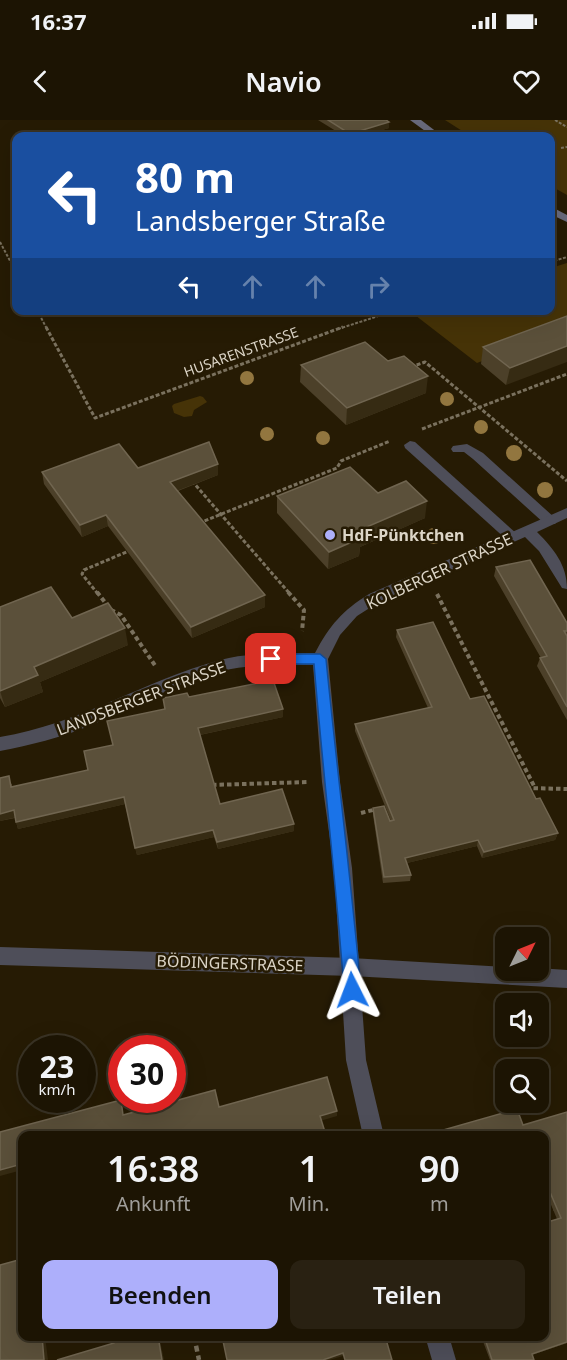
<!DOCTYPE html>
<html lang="de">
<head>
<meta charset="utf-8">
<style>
	:root { --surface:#1c1403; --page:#292112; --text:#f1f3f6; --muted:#a09e9a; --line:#3a3325; --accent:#adaffb }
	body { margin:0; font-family:"Noto Sans",sans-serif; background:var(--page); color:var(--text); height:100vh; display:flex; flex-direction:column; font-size:22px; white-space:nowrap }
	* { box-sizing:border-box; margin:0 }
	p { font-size:20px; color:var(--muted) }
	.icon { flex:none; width:33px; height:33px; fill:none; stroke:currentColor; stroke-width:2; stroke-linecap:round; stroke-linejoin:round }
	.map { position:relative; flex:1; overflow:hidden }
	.sheet { position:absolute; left:18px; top:1011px; width:531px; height:210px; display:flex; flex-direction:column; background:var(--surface); border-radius:12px; box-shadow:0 6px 24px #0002,0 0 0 2px var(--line) }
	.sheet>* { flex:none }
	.top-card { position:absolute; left:12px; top:12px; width:543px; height:183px; border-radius:12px; box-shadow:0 6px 24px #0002,0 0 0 2px var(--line); background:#1a4fa0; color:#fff; overflow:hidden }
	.needle { width:39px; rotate:47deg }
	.tools { position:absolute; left:495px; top:807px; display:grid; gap:12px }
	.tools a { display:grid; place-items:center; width:54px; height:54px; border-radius:12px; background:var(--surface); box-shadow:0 6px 24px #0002,0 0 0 2px var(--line); font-size:30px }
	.speed { position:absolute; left:18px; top:915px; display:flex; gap:12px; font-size:30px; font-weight:700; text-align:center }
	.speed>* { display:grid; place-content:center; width:78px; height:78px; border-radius:50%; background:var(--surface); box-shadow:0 6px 24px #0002,0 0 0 2px var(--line); line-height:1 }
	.speed small { font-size:15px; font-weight:400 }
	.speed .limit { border:9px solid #d22; background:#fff; color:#111 }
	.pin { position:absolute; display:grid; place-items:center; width:51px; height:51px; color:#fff; margin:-26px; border-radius:12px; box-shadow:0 3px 9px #0006 }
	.me { position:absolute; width:66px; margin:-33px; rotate:357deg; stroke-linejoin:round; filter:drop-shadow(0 0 4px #0008) }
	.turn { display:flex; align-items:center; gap:21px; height:126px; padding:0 24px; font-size:27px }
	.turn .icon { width:78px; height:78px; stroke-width:2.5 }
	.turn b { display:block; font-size:42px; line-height:51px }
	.lanes { display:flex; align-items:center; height:57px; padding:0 24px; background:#0003; justify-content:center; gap:30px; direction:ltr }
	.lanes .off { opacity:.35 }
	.eta { display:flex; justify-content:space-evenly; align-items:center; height:102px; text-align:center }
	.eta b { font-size:36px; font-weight:600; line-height:42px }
	.cta { display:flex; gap:12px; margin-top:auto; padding:12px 24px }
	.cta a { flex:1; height:69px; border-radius:12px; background:var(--accent); color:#111; font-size:24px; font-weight:600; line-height:69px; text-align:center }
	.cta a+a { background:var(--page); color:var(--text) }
	.status { display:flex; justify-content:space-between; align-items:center; height:42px; padding:0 30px; background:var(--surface); direction:ltr }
	.status svg { height:16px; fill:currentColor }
	header { display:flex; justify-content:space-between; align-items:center; height:78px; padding:0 24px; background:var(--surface); font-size:27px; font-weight:600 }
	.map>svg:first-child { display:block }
	.green { fill:#463307 }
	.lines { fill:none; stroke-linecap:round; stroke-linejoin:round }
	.path-far3 { stroke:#7a715e; stroke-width:2; stroke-dasharray:3 1.5; stroke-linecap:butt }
	.path-far2 { stroke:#7a715e; stroke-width:3; stroke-dasharray:4 2; stroke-linecap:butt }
	.path-far1 { stroke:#7a715e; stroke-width:4; stroke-dasharray:4.5 3; stroke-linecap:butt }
	.path { stroke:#7a715e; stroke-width:4.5; stroke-dasharray:6 4; stroke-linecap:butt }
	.service { fill:#4e4e59; fill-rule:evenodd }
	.minor { fill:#4e4e59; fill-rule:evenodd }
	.tertiary { fill:#4e4e59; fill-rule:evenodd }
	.secondary { fill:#696a7c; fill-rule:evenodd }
	.tree { fill:#92763f }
	.wall { fill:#4c4029 }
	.shaded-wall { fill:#362b13 }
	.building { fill:#5b503a; stroke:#706550; stroke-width:1.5 }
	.route { fill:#1a73e8; stroke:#114b97; stroke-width:1.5 }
	.poi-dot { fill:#adaffb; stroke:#261b04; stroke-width:2 }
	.labels { text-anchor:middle; stroke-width:5; stroke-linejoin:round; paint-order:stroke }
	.far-street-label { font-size:14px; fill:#dcd5c7; stroke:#261b04 }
	.poi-label { font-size:16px; font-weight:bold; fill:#dcd5c7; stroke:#261b04; text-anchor:start }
	.street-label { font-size:16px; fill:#dcd5c7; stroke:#261b04 }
</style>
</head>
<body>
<div class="status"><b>16:37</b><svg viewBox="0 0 49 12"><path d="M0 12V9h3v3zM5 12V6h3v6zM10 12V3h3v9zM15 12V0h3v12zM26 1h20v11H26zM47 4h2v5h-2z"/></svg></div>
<header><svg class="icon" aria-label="back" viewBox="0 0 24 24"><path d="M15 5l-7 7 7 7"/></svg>Navio<svg class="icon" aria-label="heart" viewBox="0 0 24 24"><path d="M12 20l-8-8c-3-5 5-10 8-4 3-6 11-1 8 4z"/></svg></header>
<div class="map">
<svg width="567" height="1240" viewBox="0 0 567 1240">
	<rect width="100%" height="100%" fill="#261b04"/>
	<g class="green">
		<polygon points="445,0 567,0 567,75 551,66 550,16 470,16"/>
		<polygon points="567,143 567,208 477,243 411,192 550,190 551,148"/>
		<polygon points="200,276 203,277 207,282 194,290 192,296 184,297 174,293 172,286 174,284"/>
	</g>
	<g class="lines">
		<g class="path-far3">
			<polyline points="555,0 567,7"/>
			<polyline points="561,28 567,27"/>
			<polyline points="0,122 16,152"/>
			<polyline points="550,142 567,137"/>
			<polyline points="37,190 47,209"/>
			<polyline points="338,209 397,190"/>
		</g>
		<g class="path-far2">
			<polyline points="46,207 95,298 343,207"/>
			<polyline points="411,247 425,242 567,361"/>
			<polyline points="422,309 567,254"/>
			<polyline points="192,361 290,474"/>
			<polyline points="199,403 337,348 341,341 390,321"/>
			<polyline points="98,474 82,454 84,450 131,430"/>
		</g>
		<g class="path-far1">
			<polyline points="97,472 111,490 121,495 156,547"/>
			<polyline points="288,472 304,490 302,511"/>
			<polyline points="437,474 535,668"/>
			<polyline points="212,665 307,662"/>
			<polyline points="526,668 567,669"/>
			<polyline points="361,693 377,689"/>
		</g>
		<g class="path">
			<polyline points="544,1093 567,1085"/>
			<polyline points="194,1216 199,1240"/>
		</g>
		<g class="service">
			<polygon points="410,321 415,322 517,414 519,417 517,420 507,420 405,328 404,325"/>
			<polygon points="467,324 483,333 555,398 557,401 555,404 545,404 473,339 464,332 453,332 451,329 453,326"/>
		</g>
		<g class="minor">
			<path d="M567,388V398L537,412C554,429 567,445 567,469L562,468L539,431L525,417L379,482L357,496L340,515L328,539L340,662L352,748L366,940L384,1016H363L346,940L334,748L322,662L313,545C282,545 251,544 221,551C175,564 133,588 89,606C60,618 31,625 0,631V617C80,604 143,561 220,540C251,532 283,533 315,533C330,505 342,491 369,474Z"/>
			<polygon points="425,1216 449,1216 456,1240 432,1240"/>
		</g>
		<polygon class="tertiary" points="0,827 351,838 506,847 506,850 538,850 538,848 567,850 567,868 351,856 0,845"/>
		<g class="secondary">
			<polygon points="410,0 421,0 442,16 432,16"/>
			<polygon points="550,86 567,95 567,102 550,94"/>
		</g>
	</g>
	<g class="tree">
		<circle cx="247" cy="258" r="7"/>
		<circle cx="447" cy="279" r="7"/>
		<circle cx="481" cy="307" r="7"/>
		<circle cx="267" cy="314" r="7"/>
		<circle cx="323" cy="318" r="7"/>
		<circle cx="514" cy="333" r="8"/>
		<circle cx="545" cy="370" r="8"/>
		<circle cx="434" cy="416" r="8"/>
	</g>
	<g class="wall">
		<polygon points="318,0 386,0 389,2 389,8 361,16 344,16"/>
		<polygon points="567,196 506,265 481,244 483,227"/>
		<polygon points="301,245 426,273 346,305 300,262"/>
		<polygon points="218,344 218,355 178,371 265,475 265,487 192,518 108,406 82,417 44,364 42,352 138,348"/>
		<polygon points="378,373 425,398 360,427 359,436 328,449 277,393 277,376"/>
		<polygon points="496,447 567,511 567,600 537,546 540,538 541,538 494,456"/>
		<polygon points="0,487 72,498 128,525 40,562 43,572 5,587 0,578"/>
		<polygon points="397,510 470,579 558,713 555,720 482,738 477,726 407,743 411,755 410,761 383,763 373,695 373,688 391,701 355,611 355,604 428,588 396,517"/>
		<polygon points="189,577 283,597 200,615 220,684 294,704 294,711 218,729 214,717 137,735 125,684 18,709 15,698 0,701 0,658 12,664 12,667 88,650 112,625 165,589 163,578"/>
		<polygon points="567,992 567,1223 532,1235 534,1240 490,1240 481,1216 544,1216 557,1099 544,1068 544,1016 428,1016 429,1014 523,1005"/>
	</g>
	<g class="shaded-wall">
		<polygon points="389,2 389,8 361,16 349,16 350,14"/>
		<polygon points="567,226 567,242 506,265 510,248"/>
		<polygon points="428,256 426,273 346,305 347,288"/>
		<polygon points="218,344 218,355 171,373 170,362"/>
		<polygon points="427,381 425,398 360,427 359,436 328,449 329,432 355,412"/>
		<polygon points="106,395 108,406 82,417 80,405"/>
		<polygon points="265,475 265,487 192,518 191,507"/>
		<polygon points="125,508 128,525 40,562 43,572 5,587 0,571 34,547"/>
		<polygon points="283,589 283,597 199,615 198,608"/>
		<polygon points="124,677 125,684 18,709 16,702"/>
		<polygon points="14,690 17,697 0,701 0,694"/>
		<polygon points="294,704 294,711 218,729 217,722"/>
		<polygon points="213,710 214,717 137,735 135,728"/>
		<polygon points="558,713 555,720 482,738 484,732"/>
		<polygon points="478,720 477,726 403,744 405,738"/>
		<polygon points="337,991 337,996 320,1001 320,996"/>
		<polygon points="325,1012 325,1016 313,1016"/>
		<polygon points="22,1044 22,1050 0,1056 0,1050"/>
		<polygon points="42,1216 45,1216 48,1240 44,1240"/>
		<polygon points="158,1216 159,1216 164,1240 162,1240"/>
		<polygon points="567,1222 567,1223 529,1236 532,1234"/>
		<polygon points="343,1233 343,1236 329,1240 323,1240"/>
	</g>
	<g class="building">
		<polygon points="328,0 386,0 389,2 350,14"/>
		<polygon points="567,196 567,226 510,248 483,227"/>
		<polygon points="365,222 388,241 404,236 428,256 347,288 301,245"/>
		<polygon points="209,322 218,344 170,362 265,475 191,507 106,395 80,405 42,352 119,324 138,348"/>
		<polygon points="350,347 378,373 406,361 427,381 355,412 361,418 329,432 277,376"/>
		<polygon points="530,440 567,503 567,511 564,511 567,516 567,587 540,538 547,536 496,447"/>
		<polygon points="51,467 72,498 108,483 125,508 34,547 38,555 0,571 0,487"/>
		<polygon points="433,502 470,579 484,576 536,679 540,678 558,713 484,732 478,720 405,738 411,755 384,757 373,688 384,686 390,701 394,700 355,604 432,587 397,510"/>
		<polygon points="273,560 283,589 198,608 220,684 282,669 294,704 217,722 213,710 135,728 124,677 16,702 14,690 0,694 0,658 9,656 11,667 88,650 84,631 113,625 107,601 165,589 163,578 187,573 189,577"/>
		<polygon points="327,957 337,991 320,996 325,1012 313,1016 22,1016 22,1044 0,1050 0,1012 121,980 123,995 215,970 219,987"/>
		<polygon points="517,989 523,1005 567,992 567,1222 532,1234 534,1240 492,1240 484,1216 544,1216 544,1103 561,1098 544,1058 544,1016 429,1016 429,1014"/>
		<polygon points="22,1139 22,1216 42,1216 44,1240 0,1240 0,1145"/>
		<polygon points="113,1216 158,1216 162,1240 57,1240 114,1223"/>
		<polygon points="222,1216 268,1216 269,1220 280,1216 385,1216 392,1240 345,1240 343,1233 323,1240 227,1240"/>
	</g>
	<path class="route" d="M271,534H320L326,539C337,650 351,759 361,870L358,876L352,878L347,876L344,870C336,761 323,653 314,544H271L265,539Z"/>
	<circle class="poi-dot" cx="330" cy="415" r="6"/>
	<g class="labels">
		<g class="far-street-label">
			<text transform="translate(241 232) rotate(-20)" y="5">HUSARENSTRASSE</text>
		</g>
		<g class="poi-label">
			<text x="342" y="421">HdF-Pünktchen</text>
		</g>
		<g class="street-label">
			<text transform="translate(439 451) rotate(-25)" y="6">KOLBERGER STRASSE</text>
			<text transform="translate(141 578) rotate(-21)" y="6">LANDSBERGER STRASSE</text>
			<text transform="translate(230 843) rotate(2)" y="6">BÖDINGERSTRASSE</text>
		</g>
	</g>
</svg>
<div class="tools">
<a><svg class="needle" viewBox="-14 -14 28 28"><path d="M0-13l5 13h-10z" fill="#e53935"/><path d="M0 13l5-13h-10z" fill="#a09e9a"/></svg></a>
<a><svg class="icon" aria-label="sound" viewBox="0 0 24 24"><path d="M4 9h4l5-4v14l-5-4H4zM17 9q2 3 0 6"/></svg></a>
<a><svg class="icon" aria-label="search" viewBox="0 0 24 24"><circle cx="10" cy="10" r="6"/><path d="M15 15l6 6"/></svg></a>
</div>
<div class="speed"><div>23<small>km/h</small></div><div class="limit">30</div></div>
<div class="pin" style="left:271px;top:539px;background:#d93025"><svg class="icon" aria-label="arrive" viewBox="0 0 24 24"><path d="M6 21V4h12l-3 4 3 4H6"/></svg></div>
<svg class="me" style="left:352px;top:870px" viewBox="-20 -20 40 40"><path d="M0-17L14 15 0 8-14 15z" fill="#1a73e8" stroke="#fff" stroke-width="4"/></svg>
<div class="top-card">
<div class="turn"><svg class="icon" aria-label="left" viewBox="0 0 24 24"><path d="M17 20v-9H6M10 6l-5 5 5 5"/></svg><div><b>80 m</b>Landsberger Straße</div></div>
<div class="lanes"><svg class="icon" aria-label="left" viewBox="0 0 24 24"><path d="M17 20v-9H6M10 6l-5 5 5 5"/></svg><svg class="icon off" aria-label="ahead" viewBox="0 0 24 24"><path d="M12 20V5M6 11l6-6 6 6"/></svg><svg class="icon off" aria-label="ahead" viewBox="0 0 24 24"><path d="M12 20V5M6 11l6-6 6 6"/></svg><svg class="icon off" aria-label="right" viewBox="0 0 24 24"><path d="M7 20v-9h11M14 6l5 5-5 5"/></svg></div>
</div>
<section class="sheet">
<div class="eta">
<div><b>16:38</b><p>Ankunft</p></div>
<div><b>1</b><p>Min.</p></div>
<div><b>90</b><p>m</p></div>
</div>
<div class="cta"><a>Beenden</a><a>Teilen</a></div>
</section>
</div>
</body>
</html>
